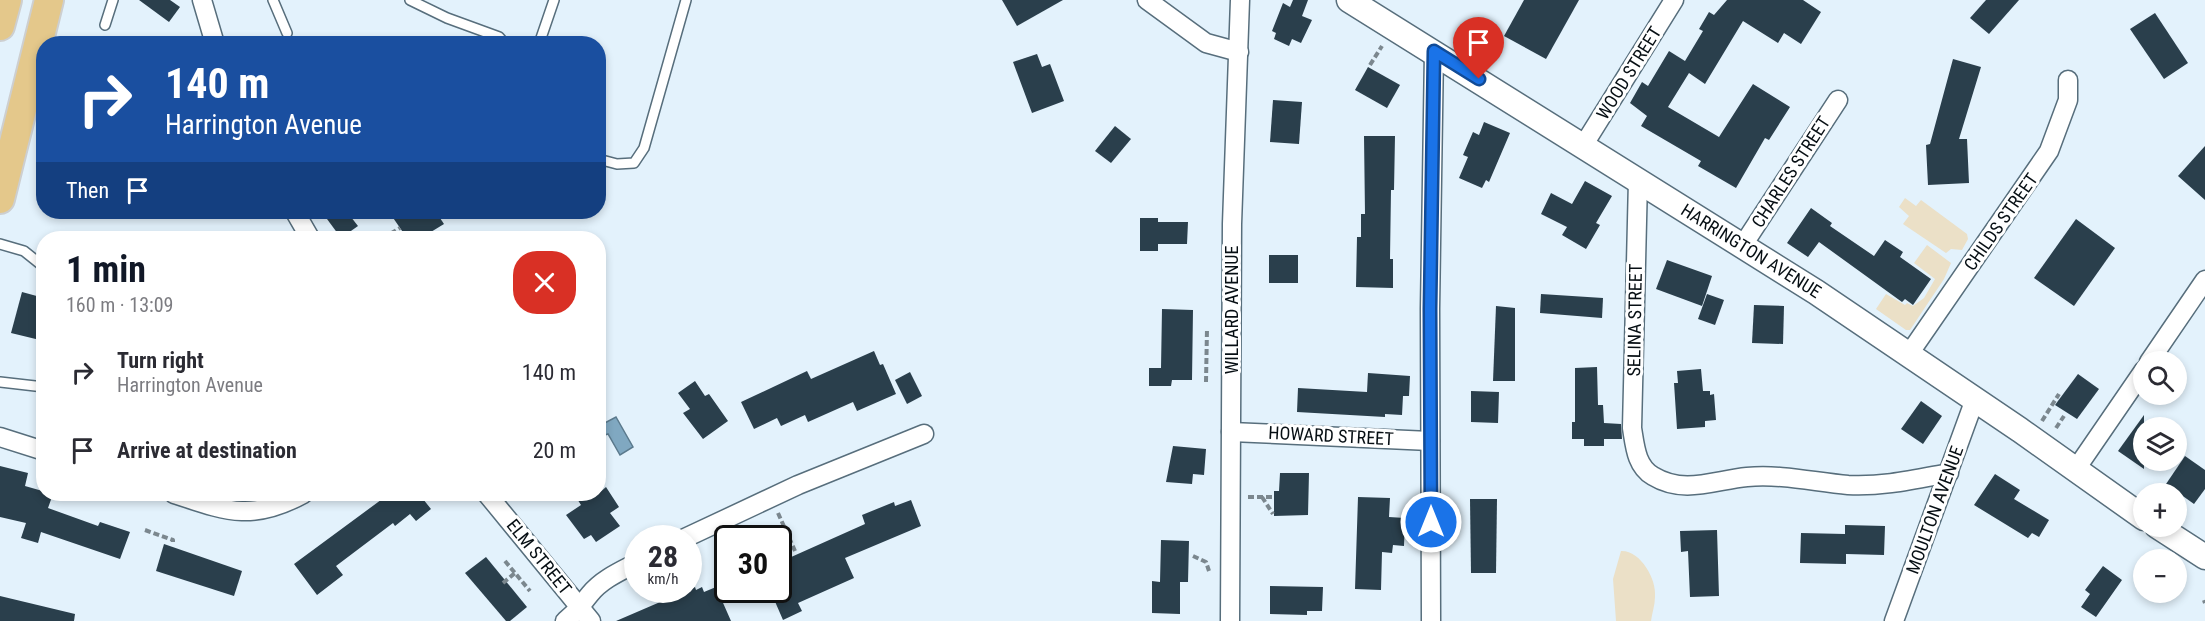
<!DOCTYPE html>
<html lang="en">
<head>
<meta charset="utf-8">
<style>
	:root { --surface:#fff; --page:#f2f2f3; --text:#2b2b33; --muted:#7c7c81; --accent:#111827 }
	body { margin:0; font-family:"Roboto Condensed",sans-serif; background:var(--page); color:var(--text); height:100vh; display:flex; flex-direction:column; font-size:22px; white-space:nowrap }
	* { box-sizing:border-box; margin:0 }
	p { font-size:20px; color:var(--muted) }
	.icon { flex:none; width:33px; height:33px; fill:none; stroke:currentColor; stroke-width:2; stroke-linecap:round; stroke-linejoin:round }
	.map { position:relative; flex:1; overflow:hidden }
	.sheet { position:absolute; left:36px; top:231px; width:570px; height:270px; display:flex; flex-direction:column; background:var(--surface); border-radius:24px; box-shadow:0 3px 9px #0003 }
	.sheet>* { flex:none }
	.top-card { position:absolute; left:36px; top:36px; width:570px; height:183px; border-radius:24px; box-shadow:0 3px 9px #0003; background:#1a4fa0; color:#fff; overflow:hidden }
	.controls { position:absolute; left:2133px; top:351px; display:grid; gap:12px }
	.controls a { display:grid; place-items:center; width:54px; height:54px; border-radius:50%; background:var(--surface); box-shadow:0 3px 9px #0003; font-size:30px }
	.speed { position:absolute; left:624px; top:525px; display:flex; gap:12px; font-size:30px; font-weight:700; text-align:center }
	.speed>* { display:grid; place-content:center; width:78px; height:78px; border-radius:50%; background:var(--surface); box-shadow:0 3px 9px #0003; line-height:1 }
	.speed small { font-size:15px; font-weight:400 }
	.speed .limit { border:3px solid #111; border-radius:9px; background:#fff; color:#111 }
	.pin { position:absolute; display:grid; place-items:center; width:51px; height:51px; color:#fff; margin:-62px -26px; border-radius:50% 50% 50% 0; rotate:-45deg; box-shadow:0 0 6px #0007 }
	.pin .icon { rotate:45deg }
	.me { position:absolute; width:66px; margin:-33px; rotate:0deg; stroke-linejoin:round; filter:drop-shadow(0 0 4px #0008) }
	.turn { display:flex; align-items:center; gap:21px; height:126px; padding:0 30px; font-size:27px }
	.turn .icon { width:78px; height:78px; stroke-width:2.5 }
	.turn b { display:block; font-size:42px; line-height:51px }
	.then { display:flex; align-items:center; height:57px; padding:0 30px; background:#0003; gap:12px; font-size:22px }
	.round { display:grid; place-items:center; flex:none; width:63px; height:63px; border-radius:24px; background:var(--page) }
	.overview { display:flex; align-items:center; justify-content:space-between; height:102px; padding:0 30px }
	h1 { font-size:36px; font-weight:700; line-height:45px; color:var(--accent) }
	ul { padding:0; list-style:none }
	li { display:flex; align-items:center; gap:18px; height:78px; padding:0 30px }
	li div { flex:1 }
	li b { display:block; font-size:22px }
	li em { font-style:normal }
	.map>svg:first-child { display:block }
	.green { fill:#ebe0c7 }
	.water { fill:#80a8c1; stroke:#5b7a8d; stroke-width:1.5 }
	.building { fill:#2a3f4c }
	.lines { fill:none; stroke-linecap:round; stroke-linejoin:round }
	.service-casing { stroke:#576e7c; stroke-width:12 }
	.minor-casing { stroke:#576e7c; stroke-width:21 }
	.secondary-casing { stroke:#576e7c; stroke-width:27 }
	.trunk-casing { stroke:#cdcfd0; stroke-width:32 }
	.path { stroke:#7b878e; stroke-width:4; stroke-dasharray:6 3; stroke-linecap:butt }
	.service { stroke:#fff; stroke-width:9 }
	.minor { stroke:#fff; stroke-width:18 }
	.secondary { stroke:#fff; stroke-width:24 }
	.trunk { stroke:#e4c88b; stroke-width:28 }
	.route-casing { stroke:#114b97; stroke-width:15 }
	.route { stroke:#1a73e8; stroke-width:10 }
	.labels { text-anchor:middle; stroke-width:6; stroke-linejoin:round; paint-order:stroke }
	.street-label { font-size:18px; fill:#060e13; stroke:#fff }
</style>
</head>
<body>
<div class="map">
<svg width="2205" height="621" viewBox="0 0 2205 621">
	<rect width="100%" height="100%" fill="#e3f2fc"/>
	<g class="green">
		<polygon points="1905,198 1916,206 1921,200 1967,234 1968,239 1962,250 1951,249 1946,253 1903,224 1909,216 1899,207"/>
		<polygon points="1927,245 1951,263 1944,279 1910,330 1906,330 1876,309 1886,294 1905,305 1907,303 1913,306 1924,298 1935,279 1914,263"/>
		<path d="M1621,551C1640,550 1657,579 1655,597C1655,605 1652,613 1651,621H1616L1613,579Z"/>
	</g>
	<polygon class="water" points="616,417 633,447 620,455 608,434 599,437 599,426"/>
	<g class="building">
		<polygon points="139,0 170,0 180,7 169,22"/>
		<polygon points="1002,0 1063,0 1017,26"/>
		<polygon points="1293,0 1308,0 1302,16 1312,20 1301,43 1292,39 1289,46 1274,39 1276,33 1272,31 1283,3 1290,7"/>
		<polygon points="1524,0 1579,0 1546,59 1504,36"/>
		<polygon points="1727,0 1803,0 1821,12 1801,44 1784,33 1778,43 1743,21 1705,84 1689,73 1668,107 1719,137 1753,84 1790,107 1769,140 1765,138 1736,188 1698,166 1701,161 1641,126 1647,116 1630,103 1642,82 1648,86 1669,51 1685,61 1703,31 1699,29 1709,12 1714,15"/>
		<polygon points="1986,0 2019,0 1989,34 1970,18"/>
		<polygon points="2155,13 2188,63 2164,79 2130,29"/>
		<polygon points="1037,54 1042,67 1050,64 1064,101 1032,113 1013,62"/>
		<polygon points="1953,59 1981,67 1959,139 1967,139 1969,183 1928,185 1926,145 1930,144"/>
		<polygon points="1368,67 1400,85 1387,108 1355,90"/>
		<polygon points="1273,100 1302,102 1299,144 1270,142"/>
		<polygon points="1484,122 1510,133 1489,182 1486,180 1482,188 1459,178 1468,157 1463,155 1473,132 1479,135"/>
		<polygon points="1115,126 1131,139 1111,163 1095,151"/>
		<polygon points="1364,136 1395,136 1394,190 1391,190 1390,259 1393,259 1393,288 1356,287 1357,237 1361,237 1361,214 1365,214"/>
		<polygon points="2205,146 2205,200 2178,176"/>
		<polygon points="1585,181 1612,196 1596,223 1600,225 1586,249 1562,235 1567,227 1541,214 1551,193 1572,204"/>
		<polygon points="1811,208 1832,223 1830,226 1874,256 1885,240 1903,252 1900,257 1931,279 1913,305 1905,299 1902,302 1819,242 1808,257 1787,243"/>
		<polygon points="338,212 347,212 358,226 341,238 327,219"/>
		<polygon points="389,212 436,212 444,224 421,238 407,238"/>
		<polygon points="1140,218 1158,218 1158,222 1188,222 1187,244 1158,244 1158,251 1140,251"/>
		<polygon points="2076,219 2115,248 2074,306 2034,278"/>
		<rect x="1269" y="255" width="29" height="28"/>
		<polygon points="1667,260 1712,276 1702,306 1656,289"/>
		<polygon points="22,292 44,298 44,341 11,333"/>
		<polygon points="1541,294 1603,298 1602,318 1540,313"/>
		<polygon points="1707,294 1724,300 1715,325 1698,319"/>
		<polygon points="1754,305 1784,306 1783,344 1752,343"/>
		<polygon points="1496,306 1515,308 1515,381 1493,381"/>
		<polygon points="1162,309 1193,310 1192,380 1172,380 1171,386 1149,386 1149,368 1161,368"/>
		<polygon points="874,351 880,365 883,364 896,394 857,411 853,402 808,422 805,415 781,426 777,418 754,429 741,402 807,371 811,379"/>
		<polygon points="1597,367 1598,405 1603,405 1604,423 1621,424 1622,439 1604,439 1604,446 1584,446 1584,439 1572,439 1572,422 1575,422 1575,368"/>
		<polygon points="1701,369 1703,391 1710,391 1710,395 1714,394 1716,420 1705,421 1705,427 1677,429 1674,383 1678,383 1677,371"/>
		<polygon points="910,372 922,396 907,404 895,380"/>
		<polygon points="1368,373 1410,376 1409,396 1403,396 1402,415 1385,414 1385,417 1297,412 1298,388 1367,392"/>
		<polygon points="2078,374 2099,389 2077,419 2055,405"/>
		<polygon points="695,381 705,396 709,394 728,421 703,439 683,413 690,409 678,393"/>
		<polygon points="1471,391 1499,392 1498,423 1471,422"/>
		<polygon points="1921,401 1942,416 1923,444 1901,429"/>
		<polygon points="2144,415 2144,469 2118,451"/>
		<polygon points="1173,446 1206,449 1204,475 1193,474 1192,484 1166,482"/>
		<polygon points="2185,456 2205,470 2205,489 2194,504 2166,484"/>
		<polygon points="0,466 28,473 25,486 53,494 48,508 98,526 100,522 130,532 120,559 41,532 38,543 21,538 26,523 0,517"/>
		<polygon points="1280,473 1309,473 1308,515 1274,516 1274,491 1279,491"/>
		<polygon points="1995,474 2020,490 2014,499 2049,520 2039,537 2032,533 2028,538 1974,505"/>
		<polygon points="606,487 619,507 610,513 620,526 596,542 591,535 584,539 566,515 581,505 574,494 598,494"/>
		<polygon points="389,494 419,494 431,509 416,521 410,514 395,526 393,523 336,566 343,575 317,595 294,564"/>
		<polygon points="1358,497 1390,498 1389,517 1405,518 1404,546 1393,545 1392,553 1382,552 1381,590 1355,589"/>
		<polygon points="1470,499 1497,499 1496,573 1471,573"/>
		<polygon points="911,500 921,526 845,558 854,578 798,603 802,611 783,620 770,590 778,590 778,585 788,580 780,562 865,524 862,515 894,502 895,506"/>
		<polygon points="1845,525 1885,526 1884,555 1846,554 1846,564 1800,563 1801,533 1845,534"/>
		<polygon points="1717,530 1719,596 1690,597 1688,551 1681,552 1680,531"/>
		<polygon points="1161,540 1189,541 1188,582 1180,582 1180,614 1152,613 1152,581 1160,582"/>
		<polygon points="164,544 242,571 234,596 156,571"/>
		<polygon points="486,557 527,607 510,621 506,621 465,573"/>
		<polygon points="2103,566 2122,580 2096,617 2081,607 2090,594 2085,590"/>
		<polygon points="1270,586 1323,587 1322,611 1307,611 1307,615 1270,614"/>
		<polygon points="695,587 696,590 702,587 704,592 716,587 731,621 616,621"/>
		<polygon points="0,596 75,614 74,621 0,621"/>
	</g>
	<g class="lines">
		<g class="service-casing">
			<g id="service">
				<polyline points="273,0 287,33"/>
				<polyline points="410,0 447,18 499,37 505,44"/>
				<polyline points="105,25 113,0"/>
				<polyline points="539,44 554,0"/>
				<polyline points="598,159 617,164 634,163 644,148 686,0"/>
				<polyline points="0,244 24,251 44,267"/>
				<polyline points="0,382 44,387"/>
			</g>
		</g>
		<g class="minor-casing">
			<g id="minor">
				<polyline points="202,0 215,44"/>
				<polyline points="1147,0 1206,43 1239,52"/>
				<polyline points="1583,146 1674,0"/>
				<path d="M1638,180L1632,428C1635,446 1636,466 1653,476C1684,495 1715,480 1747,477C1782,474 1814,482 1848,485C1882,487 1916,479 1949,473"/>
				<polyline points="295,212 310,238"/>
				<polyline points="1743,245 1838,100"/>
				<polyline points="1909,354 2049,151 2068,100 2068,80"/>
				<polyline points="2149,362 2205,280"/>
				<polyline points="1231,432 1430,441"/>
				<polyline points="0,437 44,451"/>
				<polyline points="2076,469 2144,370"/>
				<path d="M174,494C226,511 252,522 303,494"/>
				<polyline points="487,494 591,621"/>
				<polyline points="685,538 798,485 924,434"/>
				<path d="M565,621C579,610 580,606 590,594C602,579 621,571 638,562"/>
				<polyline points="1230,621 1232,224 1240,0"/>
				<polyline points="1431,621 1430,309 1434,51"/>
				<polyline points="1894,621 1975,399"/>
			</g>
		</g>
		<g class="secondary-casing">
			<g id="secondary">
				<polyline points="1349,0 1816,292 2020,430 2144,518"/>
				<polyline points="2157,526 2205,557"/>
			</g>
		</g>
		<g class="trunk-casing">
			<g id="trunk">
				<polyline points="0,26 7,0"/>
				<polyline points="0,199 49,0"/>
			</g>
		</g>
		<g class="path">
			<polyline points="1370,65 1382,46"/>
			<polyline points="383,238 400,228"/>
			<polyline points="1206,382 1207,329"/>
			<polyline points="2042,421 2059,394"/>
			<polyline points="2056,428 2064,416"/>
			<polyline points="1248,497 1274,497"/>
			<polyline points="1262,497 1273,514"/>
			<polyline points="778,513 795,551"/>
			<polyline points="145,530 173,540 173,542"/>
			<polyline points="1193,556 1206,562 1209,571"/>
			<polyline points="505,561 530,591"/>
			<polyline points="503,583 515,573"/>
			<polyline points="2204,600 2205,603"/>
		</g>
		<use href="#service" class="service"/>
		<use href="#minor" class="minor"/>
		<use href="#secondary" class="secondary"/>
		<use href="#trunk" class="trunk"/>
	</g>
	<g class="lines">
		<g class="route-casing">
			<polyline id="route" points="1431,522 1430,309 1434,51 1479,79"/>
		</g>
		<use href="#route" class="route"/>
	</g>
	<g class="labels">
		<g class="street-label">
			<text transform="translate(1629 73) rotate(-58)" y="6">WOOD STREET</text>
			<text transform="translate(1791 172) rotate(-57)" y="6">CHARLES STREET</text>
			<text transform="translate(2001 222) rotate(-55)" y="6">CHILDS STREET</text>
			<text transform="translate(1751 251) rotate(32)" y="6">HARRINGTON AVENUE</text>
			<text transform="translate(1232 310) rotate(-90)" y="6">WILLARD AVENUE</text>
			<text transform="translate(1635 320) rotate(-89)" y="6">SELINA STREET</text>
			<text transform="translate(1331 436) rotate(3)" y="6">HOWARD STREET</text>
			<text transform="translate(1935 510) rotate(-70)" y="6">MOULTON AVENUE</text>
			<text transform="translate(539 557) rotate(51)" y="6">ELM STREET</text>
		</g>
	</g>
</svg>
<div class="controls">
<a><svg class="icon" aria-label="search" viewBox="0 0 24 24"><circle cx="10" cy="10" r="6"/><path d="M15 15l6 6"/></svg></a>
<a><svg class="icon" aria-label="layers" viewBox="0 0 24 24"><path d="M12 4l9 5-9 5-9-5zM3 14l9 5 9-5"/></svg></a>
<a>+</a>
<a>−</a>
</div>
<div class="speed"><div>28<small>km/h</small></div><div class="limit">30</div></div>
<div class="pin" style="left:1479px;top:79px;background:#d93025"><svg class="icon" aria-label="arrive" viewBox="0 0 24 24"><path d="M6 21V4h12l-3 4 3 4H6"/></svg></div>
<svg class="me" style="left:1431px;top:522px" viewBox="-20 -20 40 40"><circle r="17" fill="#1a73e8" stroke="#fff" stroke-width="3"/><path d="M0-11L8 9 0 5-8 9z" fill="#fff"/></svg>
<div class="top-card">
<div class="turn"><svg class="icon" aria-label="right" viewBox="0 0 24 24"><path d="M7 20v-9h11M14 6l5 5-5 5"/></svg><div><b>140 m</b>Harrington Avenue</div></div>
<div class="then">Then<svg class="icon" aria-label="arrive" viewBox="0 0 24 24"><path d="M6 21V4h12l-3 4 3 4H6"/></svg></div>
</div>
<section class="sheet">
<div class="overview"><div><h1>1 min</h1><p>160 m · 13:09</p></div><a class="round" style="background:#d93025;color:#fff"><svg class="icon" aria-label="close" viewBox="0 0 24 24"><path d="M6 6l12 12M18 6L6 18"/></svg></a></div>
<ul>
<li><svg class="icon" aria-label="right" viewBox="0 0 24 24"><path d="M7 20v-9h11M14 6l5 5-5 5"/></svg><div><b>Turn right</b><p>Harrington Avenue</p></div><em>140 m</em></li>
<li><svg class="icon" aria-label="arrive" viewBox="0 0 24 24"><path d="M6 21V4h12l-3 4 3 4H6"/></svg><div><b>Arrive at destination</b></div><em>20 m</em></li>
</ul>
</section>
</div>
</body>
</html>
